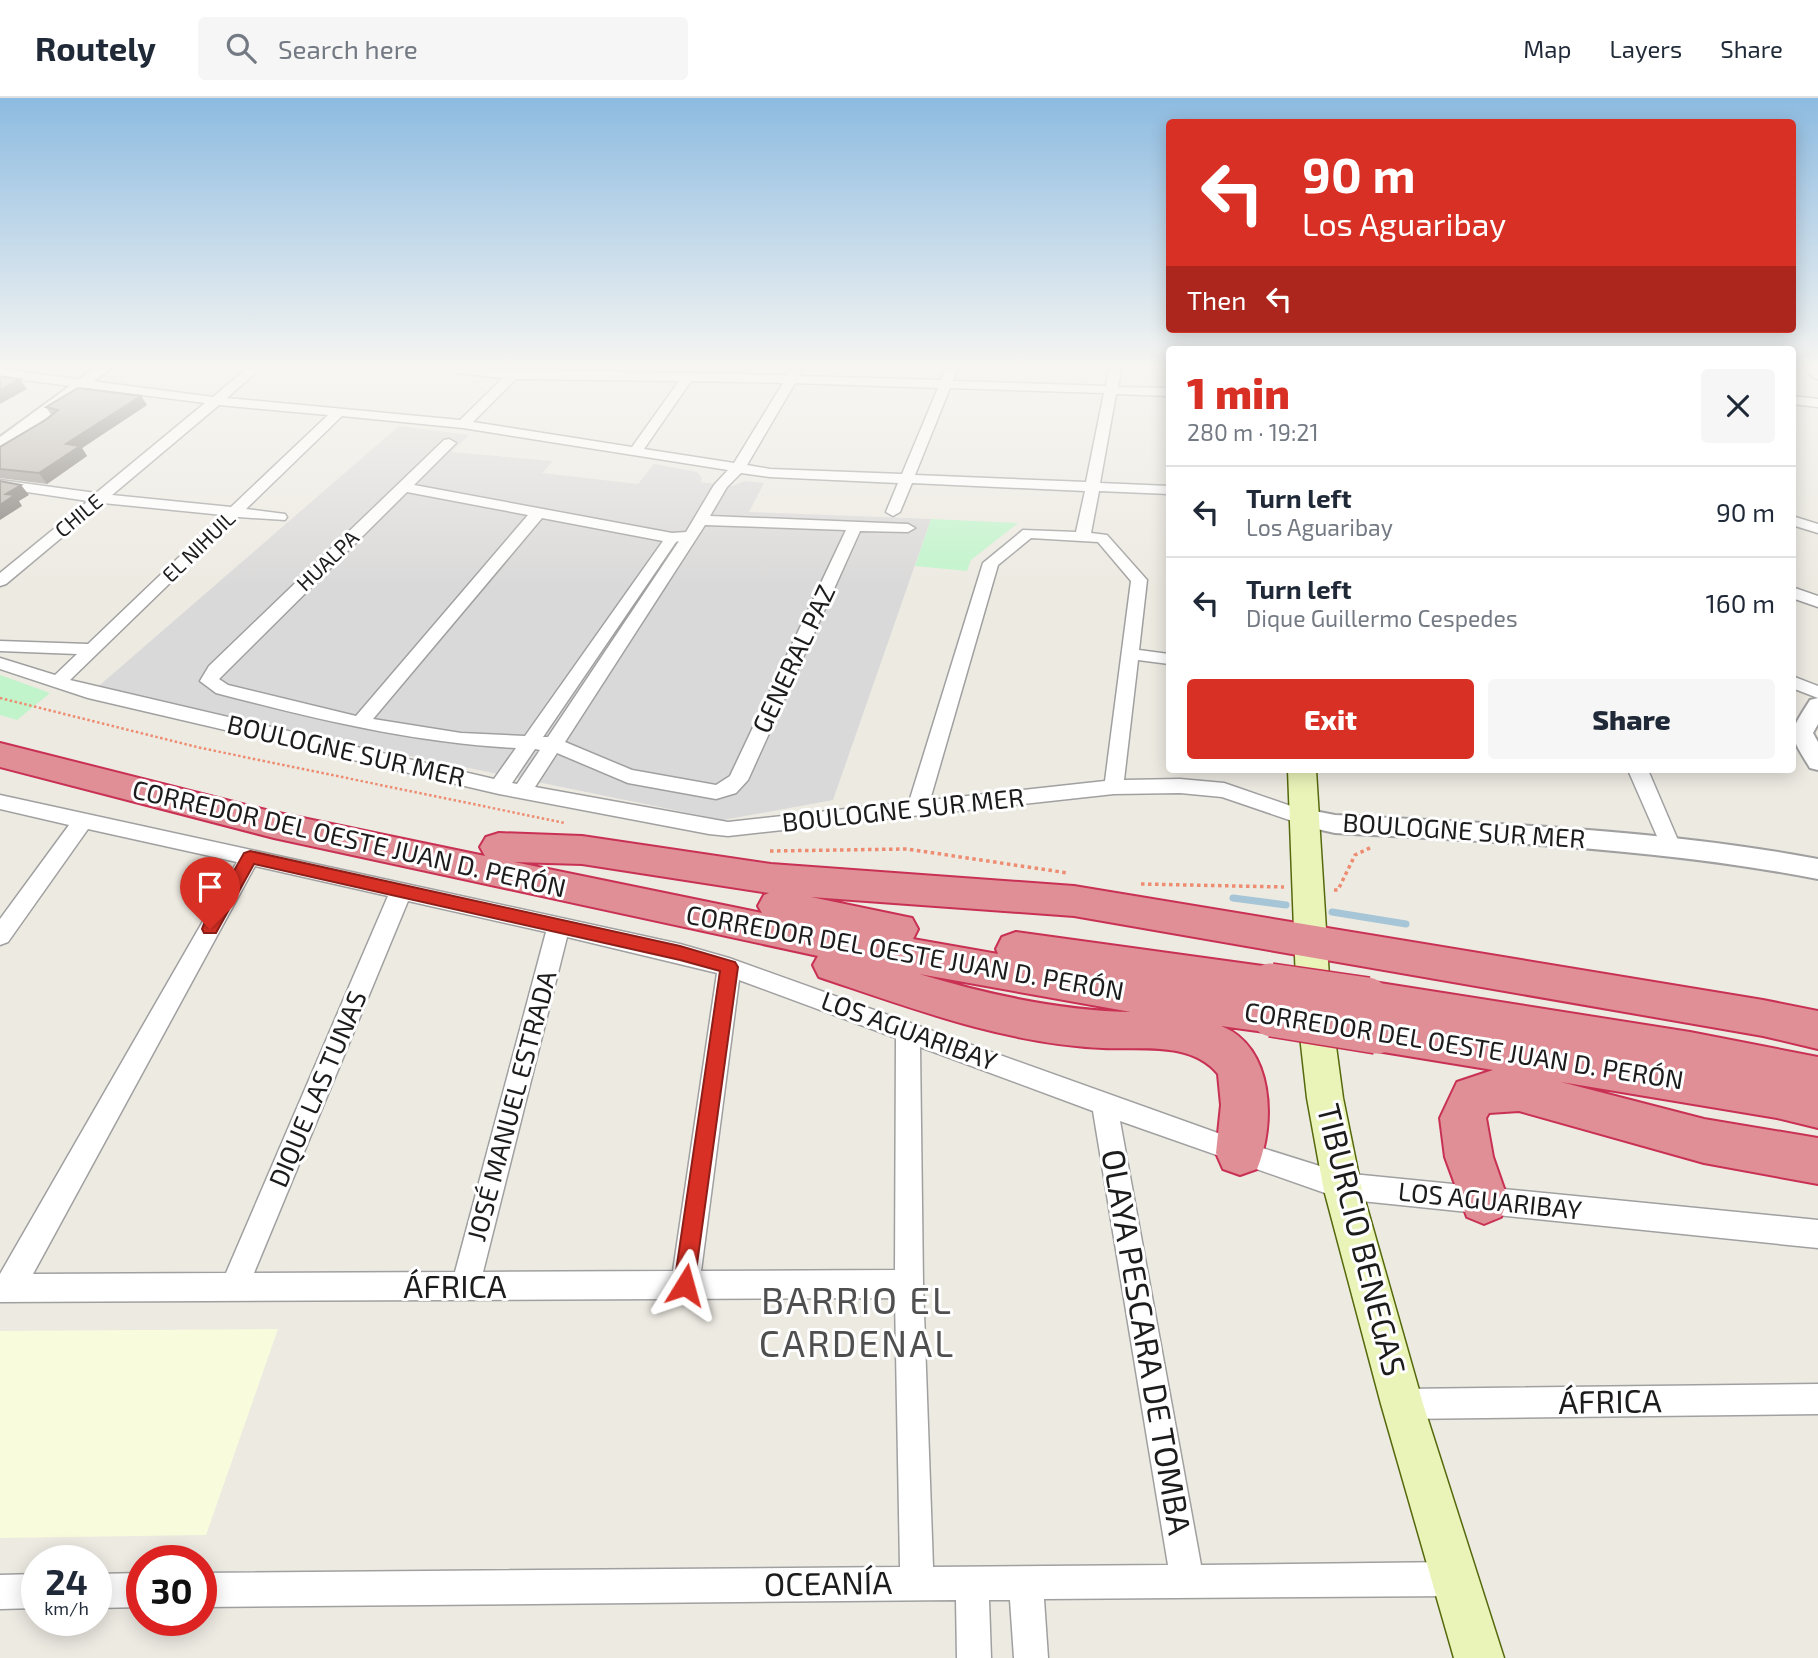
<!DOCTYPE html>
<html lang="en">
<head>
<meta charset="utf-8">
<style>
	:root { --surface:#fff; --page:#f6f6f7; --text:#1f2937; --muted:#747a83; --line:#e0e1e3; --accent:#d93025 }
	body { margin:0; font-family:"Exo 2",sans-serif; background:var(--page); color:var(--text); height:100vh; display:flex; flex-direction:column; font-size:26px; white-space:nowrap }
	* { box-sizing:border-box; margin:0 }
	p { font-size:23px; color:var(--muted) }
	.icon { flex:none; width:38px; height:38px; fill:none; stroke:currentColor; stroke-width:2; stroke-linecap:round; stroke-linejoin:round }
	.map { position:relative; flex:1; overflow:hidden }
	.details { position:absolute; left:1166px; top:248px; width:630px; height:427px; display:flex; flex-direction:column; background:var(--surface); border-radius:7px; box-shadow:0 4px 18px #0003 }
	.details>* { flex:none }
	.top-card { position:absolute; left:1166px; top:21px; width:630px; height:214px; border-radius:7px; box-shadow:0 4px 18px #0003; background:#d93025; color:#fff; overflow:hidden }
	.speed { position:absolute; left:21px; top:1447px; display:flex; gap:14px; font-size:35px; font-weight:700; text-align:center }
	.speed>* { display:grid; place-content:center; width:91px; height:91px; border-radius:50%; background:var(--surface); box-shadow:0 4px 18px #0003; line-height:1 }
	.speed small { font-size:18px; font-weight:400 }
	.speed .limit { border:10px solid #d22; background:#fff; color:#111 }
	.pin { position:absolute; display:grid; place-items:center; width:60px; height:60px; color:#fff; margin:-72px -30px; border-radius:50% 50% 50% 0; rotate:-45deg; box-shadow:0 0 7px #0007 }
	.pin .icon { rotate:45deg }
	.me { position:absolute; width:77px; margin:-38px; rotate:8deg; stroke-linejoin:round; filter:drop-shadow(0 0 5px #0008) }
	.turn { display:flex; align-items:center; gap:24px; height:147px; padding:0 21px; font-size:32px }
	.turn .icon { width:91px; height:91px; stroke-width:2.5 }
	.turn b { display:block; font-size:49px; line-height:60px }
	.then { display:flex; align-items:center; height:66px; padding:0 21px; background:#0003; gap:14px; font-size:26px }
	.round { display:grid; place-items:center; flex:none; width:74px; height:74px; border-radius:7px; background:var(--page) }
	.overview { display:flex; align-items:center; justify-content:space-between; height:119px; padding:0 21px }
	h1 { font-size:42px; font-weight:800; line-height:52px; color:var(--accent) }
	.primary-button { display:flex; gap:14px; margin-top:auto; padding:14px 21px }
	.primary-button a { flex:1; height:80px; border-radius:7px; background:var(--accent); color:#fff; font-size:28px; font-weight:800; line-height:80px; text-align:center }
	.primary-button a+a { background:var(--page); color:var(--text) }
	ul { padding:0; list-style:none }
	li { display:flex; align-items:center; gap:21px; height:91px; padding:0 21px; border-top:2px solid var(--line) }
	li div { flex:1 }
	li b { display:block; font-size:26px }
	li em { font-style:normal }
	header { display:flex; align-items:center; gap:42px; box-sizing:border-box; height:98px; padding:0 35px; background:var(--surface); border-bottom:2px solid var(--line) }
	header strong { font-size:33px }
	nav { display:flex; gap:38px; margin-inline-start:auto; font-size:24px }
	.search { width:490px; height:63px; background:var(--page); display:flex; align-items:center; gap:18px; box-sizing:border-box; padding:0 24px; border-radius:7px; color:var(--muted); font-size:26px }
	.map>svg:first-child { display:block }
	.residential { fill:#dad9d9 }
	.education { fill:#f8fcdc }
	.park { fill:#c1f4cb }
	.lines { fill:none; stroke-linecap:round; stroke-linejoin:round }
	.stream { stroke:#a6c6d7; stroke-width:7 }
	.minor-casing { stroke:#a0a0a0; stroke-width:3 }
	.tertiary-casing { stroke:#a0a0a0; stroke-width:4 }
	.secondary-casing { stroke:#55690d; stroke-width:3 }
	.motorway-casing { stroke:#c93154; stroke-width:4 }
	.path-far1 { stroke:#ee8c71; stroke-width:2.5; stroke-dasharray:2.5 2.5; stroke-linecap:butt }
	.path { stroke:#ee8c71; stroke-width:3.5; stroke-dasharray:3.5 3.5; stroke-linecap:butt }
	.minor { fill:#fff; fill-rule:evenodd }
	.tertiary { fill:#fff; fill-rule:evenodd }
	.secondary { fill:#eaf4b9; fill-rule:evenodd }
	.motorway { fill:#df8f95; fill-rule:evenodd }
	.motorway-bridge-casing { stroke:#c93154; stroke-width:46; stroke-linecap:butt }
	.motorway-bridge { stroke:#df8f95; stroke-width:43 }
	.wall { fill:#9f9a94 }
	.shaded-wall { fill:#827d78 }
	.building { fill:#b9b3ac; stroke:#827d78; stroke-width:2 }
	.route { fill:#d93025; stroke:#8d1f18; stroke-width:2 }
	.labels { text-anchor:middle; stroke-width:6; stroke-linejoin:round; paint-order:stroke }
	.far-street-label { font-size:21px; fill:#1c1c1c; stroke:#fff }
	.street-label { font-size:26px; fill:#1c1c1c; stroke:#fff }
	.near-street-label { font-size:32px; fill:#1c1c1c; stroke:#fff }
	.near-quarter-label { font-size:37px; letter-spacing:2px; fill:#4f4f4f; stroke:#fff }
</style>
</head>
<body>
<header>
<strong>Routely</strong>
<div class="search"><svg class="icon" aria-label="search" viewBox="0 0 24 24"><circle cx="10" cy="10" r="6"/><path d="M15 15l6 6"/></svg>Search here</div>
<nav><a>Map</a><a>Layers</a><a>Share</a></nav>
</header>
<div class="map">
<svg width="1818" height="1560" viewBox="0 0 1818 1560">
	<rect width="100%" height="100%" fill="#edeae2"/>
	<polygon class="residential" points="399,328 469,337 451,354 553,363 542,375 638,386 654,366 697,374 702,380 700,384 732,388 745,383 764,385 749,414 931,421 833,702 723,722 93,593"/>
	<polygon class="education" points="278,1231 206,1437 0,1440 0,1233"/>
	<g class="park">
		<polygon points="931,421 1018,425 971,462 967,473 915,468"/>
		<polygon points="0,577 50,595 17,622 0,617"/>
	</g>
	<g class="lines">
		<g class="stream">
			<polyline points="1233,800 1286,807"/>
			<polyline points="1332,814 1406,826"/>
		</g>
		<g class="minor-casing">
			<g id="minor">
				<path d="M0,271L213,299L246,271H260L227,300L460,322L503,280L457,275L451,271L787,277L791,271H803L799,278L941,282L946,271H958L953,283L1106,288L1109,271H1121L1118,289L1169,290V298L1116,296L1100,385L1169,388V396L1099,393L1091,435L1107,437L1147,482L1139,552L1169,556V566L1138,562L1124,682L1180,681L1224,685L1311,715L1314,720L1311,725L1304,727L1222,699L1180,695L1114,696L728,738L709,736L499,696L88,600L0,571V560L55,577L77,556L0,553V543L88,546L223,417L103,405L6,486L0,488V475L88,403L0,390V382L96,395L205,305L0,279ZM516,281L679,283L632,349L473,324ZM691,283L783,285L734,365L644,351ZM795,285L938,290L902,376L770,371L747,367ZM950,290L1104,295L1086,384L915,377ZM219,307L328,317L231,409L112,397ZM342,318L463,330L728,372L714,387L686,434L672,435L414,387L456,345L449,341L444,342L209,568L200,583L216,595C315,621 414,645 516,650L494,681L70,582L238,419L285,422L287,419L285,416L246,411ZM741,375L770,379L898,385L886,414L893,418L900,414L912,385L1085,393L1076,434L1023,432L983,465L909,704L728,724L535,689L557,655L628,685L716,701L736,695L748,682L860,433L908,434L915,430L908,426L710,418L727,389ZM407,394L528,417L356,618L228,587L219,581ZM542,420L663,443L525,638L461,635L373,621ZM705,427L846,432L730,678L716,687L632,672L565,644ZM1031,440L1098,444L1131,483L1105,683L930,702L998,467ZM679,443L548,639H543L676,444ZM535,651L540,652L517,686L512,685Z"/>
				<polygon points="1792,298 1818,301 1818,309 1792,306"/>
				<polygon points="1792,418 1818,426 1818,435 1792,427"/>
				<polygon points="1792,489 1818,498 1818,509 1792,500"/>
				<polygon points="1792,578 1818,588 1818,600 1792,590"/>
				<polygon points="1628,672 1648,672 1680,747 1677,752 1670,755 1663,752"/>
				<path d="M0,697L680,846L729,860L1240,1043L1342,1075L1818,1122V1150L1342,1101L1120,1023L1201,1467L1455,1464L1467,1469L1472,1481L1467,1493L1455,1498L1044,1501L1048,1560H1014L1010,1502H989L991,1560H957L956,1502L201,1509V1475L900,1469L895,1200L0,1204V1176L237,764L88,731L8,844L0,847V821L69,727L0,711ZM255,768L388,798L226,1175L33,1176ZM408,803L546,834L455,1174L254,1175ZM567,839L717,875L673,1173L483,1174ZM739,882L896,940L895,1172L701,1173ZM920,949L1093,1013L1168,1467L933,1469L923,1186Z"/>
				<polygon points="1818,1286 1818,1316 1402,1321 1391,1317 1387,1306 1391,1295 1402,1291"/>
				<polygon points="142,1475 142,1509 96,1510 96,1476"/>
				<polygon points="37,1476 37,1510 0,1511 0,1477"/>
			</g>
		</g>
		<g class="tertiary-casing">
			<g id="tertiary">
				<polygon points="93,271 110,271 6,351 0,352 0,339"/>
				<polygon points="1806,271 1818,271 1818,281 1813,279"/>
				<path d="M1818,600V626L1813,635L1818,644V672L1810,670C1788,634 1788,637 1810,602Z"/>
				<path d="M1304,711L1335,717C1497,726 1658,731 1818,761V781C1658,750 1497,744 1335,735L1295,726L1292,720L1295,714Z"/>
			</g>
		</g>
		<g class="secondary-casing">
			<polygon id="secondary" points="1288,672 1316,672 1331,911 1343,1000 1361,1088 1423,1306 1504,1560 1454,1560 1381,1306 1323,1088 1307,1000 1297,911"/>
		</g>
		<g class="motorway-casing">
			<g id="motorway">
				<path d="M0,645L274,714L485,758L480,749L486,739L499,735L582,738L771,766L1074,788L1763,902L1818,913V951L1763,938L1074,818L811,799L912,820L918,831L913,841L998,856L996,851L1002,839L1016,834L1270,869L1285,875L1291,887L1285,899L1279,901L1287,904L1293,917L1287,930L1272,935L1221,928C1274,948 1276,1026 1257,1071L1240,1077L1223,1071L1216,1055L1221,1007L1218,976C1191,943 1142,952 1103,950C1006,946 911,910 819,879L813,867L818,858L274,740L0,669ZM514,764L582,766L769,795L764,797L758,808L762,815ZM919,876L1131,914H1135C1061,913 989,897 919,876Z"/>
				<polygon points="1367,883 1690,934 1818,959 1818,1030 1777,1020 1561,984 1704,1021 1818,1040 1818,1086 1704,1065 1519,1013 1489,1015 1486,1020 1493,1059 1508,1102 1501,1119 1484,1126 1467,1119 1445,1059 1440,1020 1457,984 1493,972 1377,953 1362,947 1355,934 1362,921 1367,919 1352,914 1346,901 1352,888"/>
			</g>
		</g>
		<polyline class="path-far1" points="0,600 201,650 565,725"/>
		<g class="path">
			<polyline points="770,753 907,751 1068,775"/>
			<polyline points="1141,786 1284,789"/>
			<polyline points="1334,792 1338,792 1355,757 1372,749"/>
		</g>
		<use href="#minor" class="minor"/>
		<use href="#tertiary" class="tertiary"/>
		<use href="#secondary" class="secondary"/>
		<use href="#motorway" class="motorway"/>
		<g class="motorway-bridge-casing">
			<g id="motorway-bridge">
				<polyline points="1270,887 1367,901"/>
				<polyline points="1272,917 1377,934"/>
			</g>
		</g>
		<use href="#motorway-bridge" class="motorway-bridge"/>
	</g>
	<polygon class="wall" points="141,298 147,307 82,350 87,358 47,386 0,380 0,349 52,318 46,309"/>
	<g class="shaded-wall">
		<polygon points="20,281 27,291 0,306 0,292"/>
		<polygon points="141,298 147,307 82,350 87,358 47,386 39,375 66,346"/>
		<polygon points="21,387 29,397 19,403 22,408 0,422 0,407 6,396"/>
	</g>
	<g class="building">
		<polygon points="0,278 20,281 0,292"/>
		<polygon points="78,290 141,298 66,346 80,348 39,375 0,371 0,349 47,321 58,312 46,309"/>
		<polygon points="0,383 21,387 6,396 15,397 0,407"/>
	</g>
	<linearGradient id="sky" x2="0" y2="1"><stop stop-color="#8dbbe1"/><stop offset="0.55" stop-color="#f7f6f2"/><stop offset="1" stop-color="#f7f6f2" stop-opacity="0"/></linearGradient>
	<rect width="1818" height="490" fill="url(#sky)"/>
	<polygon class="route" points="250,753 680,848 735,864 738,869 693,1195 685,1198 678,1195 674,1187 720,873 680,862 254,766 216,835 204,835 202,831 204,826 244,755"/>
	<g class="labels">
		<g class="far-street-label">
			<text transform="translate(79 418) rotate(-40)" y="7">CHILE</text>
			<text transform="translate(199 449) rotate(-44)" y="7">EL NIHUIL</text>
			<text transform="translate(328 463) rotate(-44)" y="7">HUALPA</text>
		</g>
		<g class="street-label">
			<text transform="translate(794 561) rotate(-65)" y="9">GENERAL PAZ</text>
			<text transform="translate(346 653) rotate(13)" y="9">BOULOGNE SUR MER</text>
			<text transform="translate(903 712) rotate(-6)" y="9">BOULOGNE SUR MER</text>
			<text transform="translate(1464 733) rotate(4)" y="9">BOULOGNE SUR MER</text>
			<text transform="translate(349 741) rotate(13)" y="9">CORREDOR DEL OESTE JUAN D. PERÓN</text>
			<text transform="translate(905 855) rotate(10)" y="9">CORREDOR DEL OESTE JUAN D. PERÓN</text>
			<text transform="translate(909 933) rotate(20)" y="9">LOS AGUARIBAY</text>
			<text transform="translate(1464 948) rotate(9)" y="9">CORREDOR DEL OESTE JUAN D. PERÓN</text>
			<text transform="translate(318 991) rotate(-67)" y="9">DIQUE LAS TUNAS</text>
			<text transform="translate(512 1008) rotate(-75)" y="9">JOSÉ MANUEL ESTRADA</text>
			<text transform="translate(1490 1103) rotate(6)" y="9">LOS AGUARIBAY</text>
		</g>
		<g class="near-street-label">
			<text transform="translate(1361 1142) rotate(76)" y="11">TIBURCIO BENEGAS</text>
			<text x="455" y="1200">ÁFRICA</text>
			<text transform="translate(1146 1244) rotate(80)" y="11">OLAYA PESCARA DE TOMBA</text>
			<text transform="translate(1610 1304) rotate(-1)" y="11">ÁFRICA</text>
			<text transform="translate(828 1486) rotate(-1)" y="11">OCEANÍA</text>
		</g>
		<g class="near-quarter-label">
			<text x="857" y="1216">BARRIO EL<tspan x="857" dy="43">CARDENAL</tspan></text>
		</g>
	</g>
</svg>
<div class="speed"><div>24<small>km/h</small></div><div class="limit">30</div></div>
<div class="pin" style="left:210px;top:831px;background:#d93025"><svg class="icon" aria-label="arrive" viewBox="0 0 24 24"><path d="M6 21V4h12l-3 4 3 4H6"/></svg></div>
<svg class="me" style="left:685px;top:1187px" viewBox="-20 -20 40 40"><path d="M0-17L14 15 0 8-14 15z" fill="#d93025" stroke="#fff" stroke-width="4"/></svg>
<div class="top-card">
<div class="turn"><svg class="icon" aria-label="left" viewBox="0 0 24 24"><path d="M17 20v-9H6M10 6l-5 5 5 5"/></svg><div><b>90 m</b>Los Aguaribay</div></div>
<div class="then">Then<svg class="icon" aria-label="left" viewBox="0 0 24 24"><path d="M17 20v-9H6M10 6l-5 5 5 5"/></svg></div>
</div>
<section class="details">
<div class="overview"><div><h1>1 min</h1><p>280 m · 19:21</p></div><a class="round"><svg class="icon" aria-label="close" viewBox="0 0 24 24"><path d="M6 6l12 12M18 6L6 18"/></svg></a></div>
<ul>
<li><svg class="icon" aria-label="left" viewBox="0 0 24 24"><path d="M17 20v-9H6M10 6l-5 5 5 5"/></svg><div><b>Turn left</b><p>Los Aguaribay</p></div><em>90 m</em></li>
<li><svg class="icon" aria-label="left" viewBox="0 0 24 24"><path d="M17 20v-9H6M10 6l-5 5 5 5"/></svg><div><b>Turn left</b><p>Dique Guillermo Cespedes</p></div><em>160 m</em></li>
</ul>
<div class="primary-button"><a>Exit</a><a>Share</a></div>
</section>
</div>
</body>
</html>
